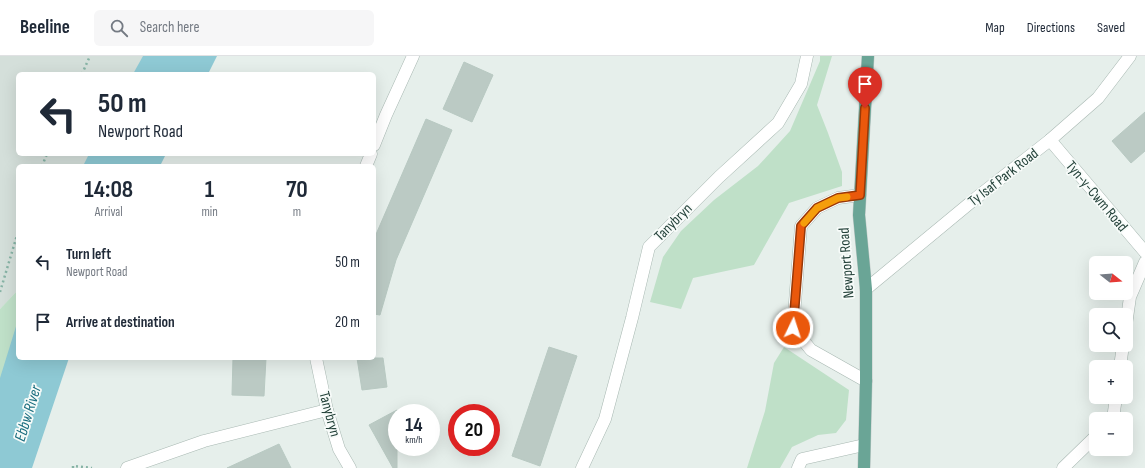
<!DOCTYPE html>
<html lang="en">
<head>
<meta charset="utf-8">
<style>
	:root { --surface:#fff; --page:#f6f6f7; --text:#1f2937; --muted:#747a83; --line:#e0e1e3 }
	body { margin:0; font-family:"Sofia Sans Condensed",sans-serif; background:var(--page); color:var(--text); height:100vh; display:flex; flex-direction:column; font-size:15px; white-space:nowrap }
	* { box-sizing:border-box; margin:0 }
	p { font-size:13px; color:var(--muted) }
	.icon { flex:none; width:22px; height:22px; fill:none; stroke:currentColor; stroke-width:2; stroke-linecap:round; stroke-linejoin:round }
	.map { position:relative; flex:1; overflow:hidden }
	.sheet { position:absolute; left:16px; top:108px; width:360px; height:196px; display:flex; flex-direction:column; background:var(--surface); border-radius:6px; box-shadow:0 4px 16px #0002 }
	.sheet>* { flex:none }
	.hud { position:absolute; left:16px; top:16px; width:360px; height:84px; border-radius:6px; box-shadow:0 4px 16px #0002; background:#fff; color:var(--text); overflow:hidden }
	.needle { width:26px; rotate:107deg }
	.controls { position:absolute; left:1089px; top:200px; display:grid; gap:8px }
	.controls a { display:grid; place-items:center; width:44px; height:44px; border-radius:6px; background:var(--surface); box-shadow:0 4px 16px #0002; font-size:20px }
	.speed { position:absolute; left:388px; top:348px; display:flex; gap:8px; font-size:20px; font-weight:700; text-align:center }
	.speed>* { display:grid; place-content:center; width:52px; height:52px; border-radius:50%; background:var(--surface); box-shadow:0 4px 16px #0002; line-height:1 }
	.speed small { font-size:10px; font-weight:400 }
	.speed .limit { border:6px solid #d22; background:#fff; color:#111 }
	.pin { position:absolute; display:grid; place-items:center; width:34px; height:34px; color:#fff; margin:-41px -17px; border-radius:50% 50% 50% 0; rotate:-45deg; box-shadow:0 0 4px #0007 }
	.pin .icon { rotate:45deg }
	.me { position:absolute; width:44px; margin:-22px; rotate:4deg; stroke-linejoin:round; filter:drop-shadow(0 0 3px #0008) }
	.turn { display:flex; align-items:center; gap:14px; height:84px; padding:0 16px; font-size:18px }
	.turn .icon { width:52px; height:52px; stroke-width:2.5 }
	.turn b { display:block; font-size:28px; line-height:34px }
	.eta { display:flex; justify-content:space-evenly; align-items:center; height:68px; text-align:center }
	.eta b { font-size:24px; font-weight:700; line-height:28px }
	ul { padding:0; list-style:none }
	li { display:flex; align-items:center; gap:12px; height:60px; padding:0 16px }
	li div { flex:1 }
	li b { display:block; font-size:15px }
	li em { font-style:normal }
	header { display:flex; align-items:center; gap:24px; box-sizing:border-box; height:56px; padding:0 20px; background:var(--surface); border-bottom:1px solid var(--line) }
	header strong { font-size:19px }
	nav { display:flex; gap:22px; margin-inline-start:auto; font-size:14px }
	.search { width:280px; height:36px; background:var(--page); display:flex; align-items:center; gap:10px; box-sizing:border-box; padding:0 14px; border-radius:6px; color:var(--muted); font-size:15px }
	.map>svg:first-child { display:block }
	.built { fill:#d4dfda }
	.green { fill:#bfe0c8 }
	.water { fill:#8ec9d4 }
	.building { fill:#bbcac4; stroke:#b8c9c2 }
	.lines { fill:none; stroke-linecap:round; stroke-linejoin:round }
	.minor-casing { stroke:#a8b8b2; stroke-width:13 }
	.major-casing { stroke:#c2cac8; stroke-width:13 }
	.path { stroke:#86b3a5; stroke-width:2.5; stroke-dasharray:2 3; stroke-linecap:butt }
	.minor { stroke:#fff; stroke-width:12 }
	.major { stroke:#6aa596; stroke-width:12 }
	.route-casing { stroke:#983908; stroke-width:10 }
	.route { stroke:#ea580c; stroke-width:7 }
	.slow { stroke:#f59e0b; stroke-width:7 }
	.labels { text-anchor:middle; stroke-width:3.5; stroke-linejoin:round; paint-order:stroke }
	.street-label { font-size:15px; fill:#24423a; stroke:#f7fbf9 }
	.water-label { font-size:16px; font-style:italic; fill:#1c6f80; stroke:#f7fbf9 }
</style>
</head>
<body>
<header>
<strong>Beeline</strong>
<div class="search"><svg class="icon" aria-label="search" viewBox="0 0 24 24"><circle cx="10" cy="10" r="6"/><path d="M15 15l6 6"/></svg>Search here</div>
<nav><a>Map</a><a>Directions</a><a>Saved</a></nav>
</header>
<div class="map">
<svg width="1145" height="412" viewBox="0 0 1145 412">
	<rect width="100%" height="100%" fill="#e6efeb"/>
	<polygon class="built" points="0,0 167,0 157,18 18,18 18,98 115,98 109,110 18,110 18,234 0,253"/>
	<g class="green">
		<polygon points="820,0 832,0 817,49 828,77 842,116 842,130 789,147 754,209 693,222 681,253 650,246 663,201 681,175 714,144 758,110 790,75 820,5"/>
		<polygon points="18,234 18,302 0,394 0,253"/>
		<polygon points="784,291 849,334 846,364 836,377 818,379 792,391 780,412 747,412 765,355 774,307"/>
	</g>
	<g class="water">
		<polygon points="143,0 217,0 208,18 133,18"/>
		<polygon points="89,98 166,98 160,110 83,110"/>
		<polygon points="18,264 18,302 69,302 32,412 0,412 0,322"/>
	</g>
	<g class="building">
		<polygon points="464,6 493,19 472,66 443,53"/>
		<polygon points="1145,56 1145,95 1131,107 1112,85"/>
		<polygon points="426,63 452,74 396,204 380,259 374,258 374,183"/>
		<polygon points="549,291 577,300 540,410 512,400"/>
		<polygon points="233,302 266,302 264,340 232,339"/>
		<polygon points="357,302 383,302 387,331 362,334"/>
		<polygon points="397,354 397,412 393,412 369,369"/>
		<polygon points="279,388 291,412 227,412"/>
	</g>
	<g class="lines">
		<g class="minor-casing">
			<g id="minor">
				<polyline points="1050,84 1145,196"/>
				<polyline points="374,89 386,59 413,0"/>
				<polyline points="366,110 371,98"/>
				<polyline points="860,139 838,142 817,152 801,170 793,272 811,294 866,325"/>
				<polyline points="866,233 976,142 1050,84 1098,42 1130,0"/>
				<polyline points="1126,269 1130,241 1145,206"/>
				<polyline points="316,302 327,354 339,393 350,412"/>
				<polyline points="1120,311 1123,289"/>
				<polyline points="1113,363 1116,341"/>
				<polyline points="127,412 204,385 327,354"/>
				<polyline points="582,412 605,363 632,262 649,191 719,121 778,67 801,28 807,0"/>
				<polyline points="798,412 802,403 864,389"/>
				<polyline points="1063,412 1096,380"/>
			</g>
		</g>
		<g class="major-casing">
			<polyline id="major" points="864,412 866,325 866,233 859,159 868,0"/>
		</g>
		<g class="path">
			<polyline points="82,18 90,0"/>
			<polyline points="42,110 47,98"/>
			<polyline points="0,236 18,176"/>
			<polyline points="73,412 73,410 92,412"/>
		</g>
		<use href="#minor" class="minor"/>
		<use href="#major" class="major"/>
	</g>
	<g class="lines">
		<g class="route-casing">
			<polyline id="route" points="793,272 801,170 817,152 838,142 860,139 865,52"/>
		</g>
		<use href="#route" class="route"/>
		<polyline class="slow" points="804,167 817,152 838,142 847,141"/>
	</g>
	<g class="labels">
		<g class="street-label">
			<text transform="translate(1003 121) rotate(-38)" y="5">Ty Isaf Park Road</text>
			<text transform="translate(1097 140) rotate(50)" y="5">Tyn-y-Cwm Road</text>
			<text transform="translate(673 166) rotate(-45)" y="5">Tanybryn</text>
			<text transform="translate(846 207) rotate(-94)" y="5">Newport Road</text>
			<text transform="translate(330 358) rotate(75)" y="5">Tanybryn</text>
		</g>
		<g class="water-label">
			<text transform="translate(27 357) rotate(-73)" y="6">Ebbw River</text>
		</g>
	</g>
</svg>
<div class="controls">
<a><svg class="needle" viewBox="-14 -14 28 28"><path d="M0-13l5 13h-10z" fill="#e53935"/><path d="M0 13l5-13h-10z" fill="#747a83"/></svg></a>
<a><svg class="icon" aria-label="search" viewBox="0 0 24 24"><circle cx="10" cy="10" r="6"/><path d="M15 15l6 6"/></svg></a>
<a>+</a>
<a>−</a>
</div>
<div class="speed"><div>14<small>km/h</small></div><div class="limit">20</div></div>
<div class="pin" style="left:865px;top:52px;background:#d93025"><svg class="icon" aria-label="arrive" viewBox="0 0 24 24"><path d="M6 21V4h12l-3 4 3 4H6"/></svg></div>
<svg class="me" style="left:793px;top:272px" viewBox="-20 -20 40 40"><circle r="17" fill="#ea580c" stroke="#fff" stroke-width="3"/><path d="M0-11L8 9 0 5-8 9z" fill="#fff"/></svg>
<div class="hud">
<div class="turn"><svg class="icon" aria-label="left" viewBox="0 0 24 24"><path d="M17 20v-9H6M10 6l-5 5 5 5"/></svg><div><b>50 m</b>Newport Road</div></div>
</div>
<section class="sheet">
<div class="eta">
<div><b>14:08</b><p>Arrival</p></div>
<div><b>1</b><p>min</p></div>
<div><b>70</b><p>m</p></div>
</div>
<ul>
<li><svg class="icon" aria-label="left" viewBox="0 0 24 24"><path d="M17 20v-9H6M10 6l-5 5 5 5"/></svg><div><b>Turn left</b><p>Newport Road</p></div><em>50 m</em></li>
<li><svg class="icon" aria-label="arrive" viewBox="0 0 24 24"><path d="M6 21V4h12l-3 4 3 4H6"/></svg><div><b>Arrive at destination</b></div><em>20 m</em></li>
</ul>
</section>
</div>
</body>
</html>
